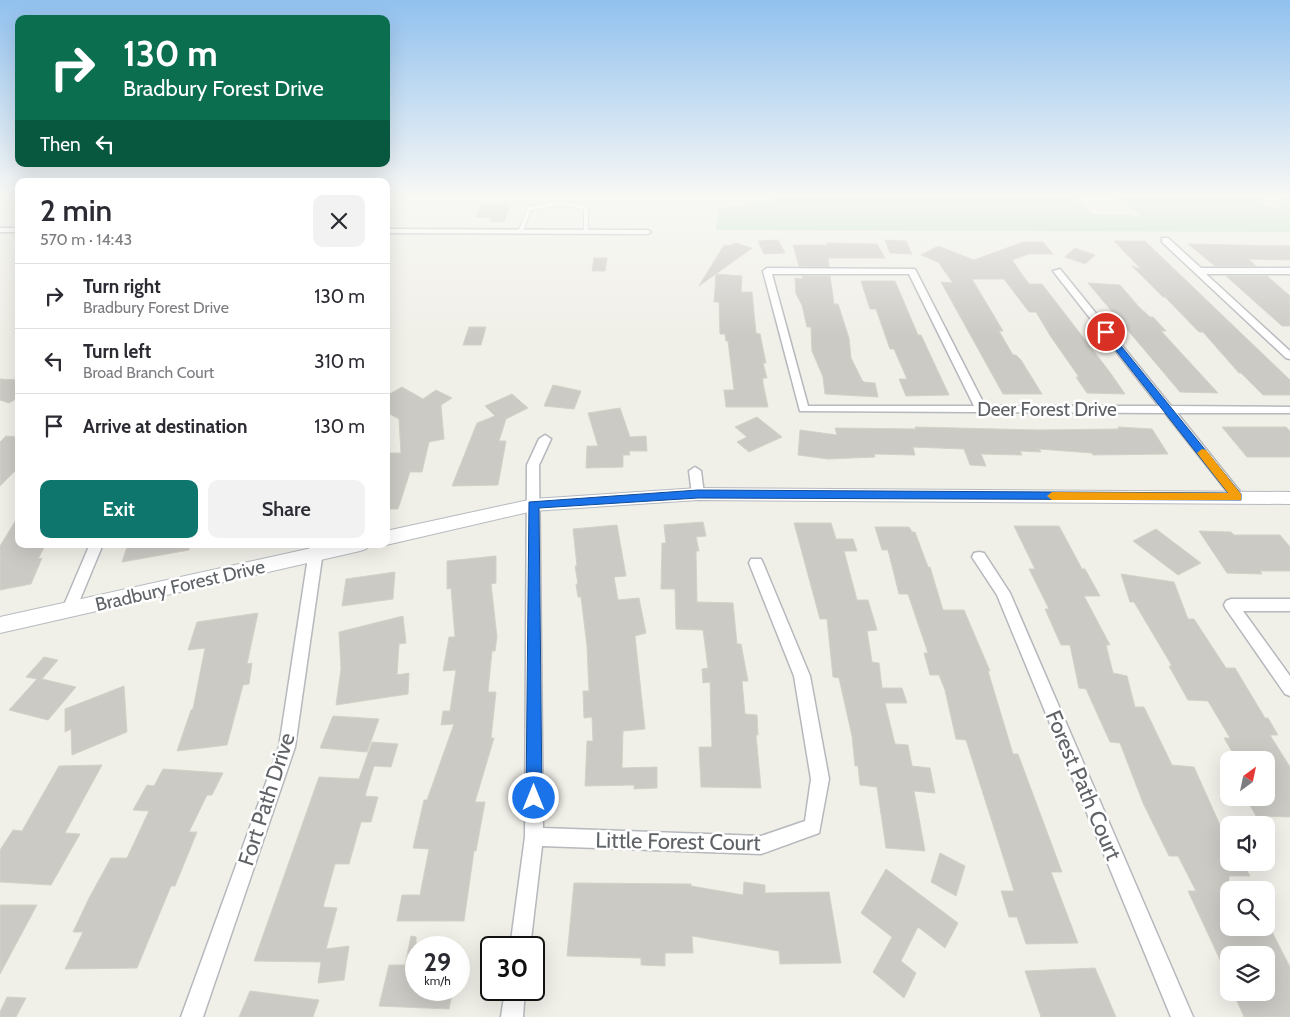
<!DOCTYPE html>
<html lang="en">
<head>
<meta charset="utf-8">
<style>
	:root { --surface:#fff; --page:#f2f2f3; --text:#2b2b33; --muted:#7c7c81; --line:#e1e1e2; --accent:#0f766e }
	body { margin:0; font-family:Cabin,sans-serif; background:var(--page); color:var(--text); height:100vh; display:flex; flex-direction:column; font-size:19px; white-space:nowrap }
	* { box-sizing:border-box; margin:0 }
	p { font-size:16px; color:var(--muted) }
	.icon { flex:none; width:28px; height:28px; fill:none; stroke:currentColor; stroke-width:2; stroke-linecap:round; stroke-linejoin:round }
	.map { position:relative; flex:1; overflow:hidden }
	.panel { position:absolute; left:15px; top:178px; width:375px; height:370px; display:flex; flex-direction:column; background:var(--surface); border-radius:10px; box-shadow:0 5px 20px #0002 }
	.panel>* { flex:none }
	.guide { position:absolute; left:15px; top:15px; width:375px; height:152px; border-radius:10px; box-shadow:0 5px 20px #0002; background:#0b6e4f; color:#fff; overflow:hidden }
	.needle { width:32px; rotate:33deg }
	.tools { position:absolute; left:1220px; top:751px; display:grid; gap:10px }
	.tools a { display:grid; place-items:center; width:55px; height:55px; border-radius:10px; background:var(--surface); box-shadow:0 5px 20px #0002; font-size:25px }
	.speed { position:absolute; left:405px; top:936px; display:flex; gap:10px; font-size:25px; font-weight:700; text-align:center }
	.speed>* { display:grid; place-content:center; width:65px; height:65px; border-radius:50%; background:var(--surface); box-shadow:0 5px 20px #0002; line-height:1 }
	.speed small { font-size:12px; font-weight:400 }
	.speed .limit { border:2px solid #111; border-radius:8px; background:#fff; color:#111 }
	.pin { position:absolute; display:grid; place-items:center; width:42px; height:42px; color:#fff; margin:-21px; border:2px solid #fff; border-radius:50%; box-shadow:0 1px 5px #0007 }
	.me { position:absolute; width:55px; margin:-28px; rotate:0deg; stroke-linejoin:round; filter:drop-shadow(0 0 4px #0008) }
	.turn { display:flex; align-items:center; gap:18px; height:105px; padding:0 25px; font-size:22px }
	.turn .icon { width:65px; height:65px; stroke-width:2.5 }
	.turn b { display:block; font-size:35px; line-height:42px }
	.then { display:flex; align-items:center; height:48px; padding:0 25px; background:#0003; gap:10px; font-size:19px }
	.round { display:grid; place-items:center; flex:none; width:52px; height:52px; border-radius:10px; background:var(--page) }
	.headline { display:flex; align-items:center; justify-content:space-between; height:85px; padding:0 25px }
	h1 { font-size:30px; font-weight:600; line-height:38px }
	.cta { display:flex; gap:10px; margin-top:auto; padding:10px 25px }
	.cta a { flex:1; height:58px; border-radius:10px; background:var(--accent); color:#fff; font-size:20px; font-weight:600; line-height:58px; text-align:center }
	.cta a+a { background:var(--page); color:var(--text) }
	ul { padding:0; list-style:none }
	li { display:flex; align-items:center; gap:15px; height:65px; padding:0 25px; border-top:1px solid var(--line) }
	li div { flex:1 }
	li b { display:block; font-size:19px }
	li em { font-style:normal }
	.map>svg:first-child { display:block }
	.green { fill:#c7e6c9 }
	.building { fill:#cccac5; stroke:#d5d1c7 }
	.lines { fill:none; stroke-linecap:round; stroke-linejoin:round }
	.lane-casing { stroke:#b5b8bc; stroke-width:6 }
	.street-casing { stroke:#b5b8bc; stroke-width:3 }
	.secondary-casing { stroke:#b6babe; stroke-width:2 }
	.lane { stroke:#fff; stroke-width:4.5 }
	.street { fill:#fff; fill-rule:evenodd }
	.secondary { fill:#fff; fill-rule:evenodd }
	.route { fill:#1a73e8; stroke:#114b97 }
	.slow { fill:#f59e0b }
	.labels { text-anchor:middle; stroke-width:5; stroke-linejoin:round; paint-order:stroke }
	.street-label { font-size:19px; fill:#5f6367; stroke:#fff }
	.near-street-label { font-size:22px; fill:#5f6367; stroke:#fff }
</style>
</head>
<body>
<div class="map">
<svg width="1290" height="1017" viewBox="0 0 1290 1017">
	<rect width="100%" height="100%" fill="#f0efe8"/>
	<polygon class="green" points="792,194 1070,194 1092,214 1142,216 1112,194 1261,194 1265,206 1279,209 1282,194 1290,194 1290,232 716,230 719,209 794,196"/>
	<g class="building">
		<polygon points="483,203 511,204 504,222 491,222 492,218 475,217"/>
		<polygon points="778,240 785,253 764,254 758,241"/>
		<polygon points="885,240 906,241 912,254 890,253"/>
		<polygon points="1114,241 1145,241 1290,380 1290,395 1263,395 1241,373 1239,373 1203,332 1199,332 1165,297 1163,297 1132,266 1141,269"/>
		<polygon points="1023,242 1043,242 1053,254 1029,254 1012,260 1029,284 1042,284 1109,371 1125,394 1087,393 1076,377 1079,377 1051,337 1036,312 1029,312 1004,279 972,279 1003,331 999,331 1013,355 1016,355 1021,360 1042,394 1003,394 941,282 953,283 938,262 921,255 938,246 974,260"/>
		<polygon points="735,243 752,248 699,286 724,245 730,246"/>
		<polygon points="827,243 877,244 885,258 828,258 829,267 799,266 793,245 827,245"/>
		<polygon points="1188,244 1290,246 1290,260 1248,259 1256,266 1215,266"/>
		<polygon points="1075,248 1095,255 1085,264 1065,257"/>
		<polygon points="594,258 607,258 605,271 592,271"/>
		<polygon points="716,274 742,276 741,292 752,292 756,333 760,334 766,363 763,363 767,378 763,378 763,383 768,407 726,407 724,390 734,390 728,341 726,341 725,334 720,334 719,302 714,302"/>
		<polygon points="802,276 830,276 834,304 838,304 849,338 851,358 862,380 864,382 875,383 878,397 825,394 823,377 812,351 811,327 807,327 802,305 796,294 795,278 803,279"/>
		<polygon points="1226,276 1267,276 1290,296 1290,326 1282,326"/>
		<polygon points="861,281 895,281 918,335 921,335 949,395 906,396 899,379 907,379 894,349 890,349 876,309 870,309"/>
		<polygon points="1088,283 1120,285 1139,307 1150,317 1153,317 1166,331 1161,331 1218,393 1180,392"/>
		<polygon points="469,327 486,327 481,345 463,345"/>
		<polygon points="0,379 19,380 19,397 9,403 0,400"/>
		<polygon points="553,385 581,391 574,409 544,406"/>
		<polygon points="402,387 423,399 436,390 452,398 441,405 444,439 429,442 422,472 410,472 398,509 386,509 386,453 401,453 399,419 386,412 386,396"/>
		<polygon points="512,394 528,408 506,419 499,441 506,441 498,485 452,486 477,423 495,416 485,406"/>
		<polygon points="620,408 630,437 646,436 647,451 629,451 630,455 623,455 623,467 586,468 587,446 598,446 588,413"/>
		<polygon points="757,417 782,437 749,452 737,442 747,437 735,427"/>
		<polygon points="915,427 1039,430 1119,429 1118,427 1152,429 1168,454 1093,455 1092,453 1039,449 1041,452 1020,451 1022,455 981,454 986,466 970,465 964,449 913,447 915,455 874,454 875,457 828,459 798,455 800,430 837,435 835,428 916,429"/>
		<polygon points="1222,427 1286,427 1290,431 1290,457 1247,457"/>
		<polygon points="6,436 19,437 19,467 0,486 0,442"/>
		<polygon points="19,515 19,544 46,544 38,559 42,558 31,584 0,590 0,546"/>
		<polygon points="703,522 706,536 696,537 699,551 696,551 697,602 733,603 737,644 741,644 748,681 742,681 745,714 757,715 758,735 756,735 761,788 701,787 699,747 712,747 710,682 703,683 702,669 708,668 703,630 676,629 675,589 661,589 662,543 666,543 664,525"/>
		<polygon points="794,523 831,523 836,539 853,539 857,551 844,551 857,600 868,600 877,630 867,631 872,662 879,663 882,688 902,688 907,703 885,703 895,744 908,745 912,766 930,768 935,793 914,791 925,851 886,848 877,787 860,785 858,766 855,766 852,736 839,678 833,677 827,619 820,619"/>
		<polygon points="617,525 626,576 614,577 618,600 639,598 646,633 635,636 645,729 623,731 622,768 657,767 657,788 634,789 634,785 585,786 587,741 593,741 592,717 584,718 583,691 589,691 587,646 581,597 578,597 576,584 578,584 575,566 577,566 573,529"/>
		<polygon points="1014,526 1059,526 1082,569 1085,569 1100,596 1084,596 1110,645 1106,645 1113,673 1127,676 1135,707 1144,707 1172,765 1194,767 1220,825 1229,838 1229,862 1242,862 1250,876 1229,876 1229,928 1270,928 1290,967 1290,1017 1244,1017 1233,992 1266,992 1266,955 1229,955 1229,979 1188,891 1196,891 1178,856 1169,856 1143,803 1120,743 1110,742 1086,689 1079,688 1070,645 1061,645 1045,609 1049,609 1029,569 1035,569"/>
		<polygon points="875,527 909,527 912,532 915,532 928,567 930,567 943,610 964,610 990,671 988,671 1013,754 1018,754 1062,872 1051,872 1078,943 1026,944 1017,917 1009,917 1001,891 1014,891 966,740 956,739 945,690 939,675 930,675 924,653 928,653 908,594 899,594 888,550 882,550"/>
		<polygon points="1156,529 1201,563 1178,575 1133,541"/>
		<polygon points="1199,531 1231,532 1234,535 1280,535 1290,547 1290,571 1260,571 1262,574 1227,573"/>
		<polygon points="128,544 189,544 189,550 122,562"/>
		<polygon points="496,556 496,583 491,584 497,637 495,651 492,651 488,692 496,692 491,738 494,738 475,802 485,802 476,851 474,851 464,921 397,921 402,895 420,895 429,849 413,848 424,800 427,800 454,724 441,725 443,711 450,711 456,670 443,671 449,637 455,637 451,588 447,589 447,561"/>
		<polygon points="395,572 393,599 342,606 346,579"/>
		<polygon points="1121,574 1174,582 1188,619 1194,619 1226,668 1235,668 1265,718 1268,718 1278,735 1270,735 1290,767 1290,817 1256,816 1246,798 1266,798 1266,760 1237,760 1224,738 1230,738 1208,701 1188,700 1169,666 1172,666 1134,602 1130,602"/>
		<polygon points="258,613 247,664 252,663 249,684 243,685 227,745 177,751 191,710 193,709 205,648 188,650 197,622"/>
		<polygon points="403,616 406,643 399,644 397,675 409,673 408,694 336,705 341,669 339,632"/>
		<polygon points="44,657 58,660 42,679 76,687 48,720 9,710 37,679 26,677"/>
		<polygon points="124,686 127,732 72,755 71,729 65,732 65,709"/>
		<polygon points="333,716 379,719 367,752 320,748"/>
		<polygon points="372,742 398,744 391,767 374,766 365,796 378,797 371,822 361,822 349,864 335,864 323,907 337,908 326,949 349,946 344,980 318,983 321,962 254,961 319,777 359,779"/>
		<polygon points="102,765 65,833 80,834 51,885 0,882 0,850 13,830 22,831 59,766"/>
		<polygon points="163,769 223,773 212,795 207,795 189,832 197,832 175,886 171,886 137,968 65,969 83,932 73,932 89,898 111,858 127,858 149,811 133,810 147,785 154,786"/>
		<polygon points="940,853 965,866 956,896 931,882"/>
		<polygon points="886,869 958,923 945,948 918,927 901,961 916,973 904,998 873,972 892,937 861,913"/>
		<polygon points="744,882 765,885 765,893 829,892 841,963 780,964 779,951 692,936 693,953 665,953 665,966 641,965 641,958 567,956 574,883 691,884 691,886 743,895"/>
		<polygon points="0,905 37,905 0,974"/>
		<polygon points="411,936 416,937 416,990 453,990 449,1009 379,1006 389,965 405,965"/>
		<polygon points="1095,968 1116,1017 1041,1017 1025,971"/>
		<polygon points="250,991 319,1000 313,1017 239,1017"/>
		<polygon points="7,997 26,998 16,1017 0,1017 0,1012"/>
	</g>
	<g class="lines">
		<g class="lane-casing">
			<polyline id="lane" points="521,231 529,209 558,203 586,207 586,231"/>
		</g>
		<g class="street-casing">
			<g id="street">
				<rect x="0" y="228" width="19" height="4"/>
				<polygon points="386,229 647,230 651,232 647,234 386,233"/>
				<polygon points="1162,238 1168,238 1201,268 1290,268 1290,274 1206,274 1290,351 1290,359 1286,358 1162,242"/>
				<path d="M767,268L915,269L985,406H1159L1053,271L1060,269L1171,406L1290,407V413H1177L1242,494L1244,497L1238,501L1234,500L1165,413L800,411L763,271ZM772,274H909L974,406H808Z"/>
				<polygon points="545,435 551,439 539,465 543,828 761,836 805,821 811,779 794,676 749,563 751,559 761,559 763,563 810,676 829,779 819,833 761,854 542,846 530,948 510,948 525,837 527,465 539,439"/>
				<polygon points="695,467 701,471 704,494 698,498 692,494 689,471"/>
				<polygon points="90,544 103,544 79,602 85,608 83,612 78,614 66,609 64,605"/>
				<polygon points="310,544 324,544 295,747 203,1017 181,1017 279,747"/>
				<polygon points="979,552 984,553 1010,593 1193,1017 1171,1017 997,595 972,557 974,553"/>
				<polygon points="1231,599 1290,599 1290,611 1243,611 1290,676 1290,696 1285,694 1226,609 1224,605 1226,601"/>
				<polygon points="505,990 525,990 523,1017 501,1017"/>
			</g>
		</g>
		<g class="secondary-casing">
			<g id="secondary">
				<polygon points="698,488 1290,492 1290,504 698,500 533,511 386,545 383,544 386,544 386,531 533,499"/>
				<polygon points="330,544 369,544 366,549 360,551 0,633 0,617"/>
			</g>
		</g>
		<use href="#lane" class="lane"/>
		<use href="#street" class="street"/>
		<use href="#secondary" class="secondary"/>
	</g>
	<linearGradient id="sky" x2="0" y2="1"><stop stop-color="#91c1ef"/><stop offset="0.58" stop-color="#f8f8f5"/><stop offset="1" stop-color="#f8f8f5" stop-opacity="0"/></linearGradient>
	<rect width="1290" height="337" fill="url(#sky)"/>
	<polygon class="route" points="1106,330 1109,331 1241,494 1241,500 698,498 539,508 542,798 539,804 534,806 528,804 526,798 529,502 698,490 1228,493 1103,334 1102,332"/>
	<polygon class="slow" points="1202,449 1206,450 1241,494 1241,500 1052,500 1047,496 1052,492 1228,493 1197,453"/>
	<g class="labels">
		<g class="street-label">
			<text x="1047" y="416">Deer Forest Drive</text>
			<text transform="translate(180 585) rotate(-13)" y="7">Bradbury Forest Drive</text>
		</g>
		<g class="near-street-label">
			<text transform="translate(1084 785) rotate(67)" y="8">Forest Path Court</text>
			<text transform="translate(266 799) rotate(-72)" y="8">Fort Path Drive</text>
			<text transform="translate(678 841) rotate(1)" y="8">Little Forest Court</text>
		</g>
	</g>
</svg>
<div class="tools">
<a><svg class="needle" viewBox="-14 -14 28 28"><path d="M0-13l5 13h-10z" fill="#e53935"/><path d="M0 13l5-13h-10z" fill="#7c7c81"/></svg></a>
<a><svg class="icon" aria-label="sound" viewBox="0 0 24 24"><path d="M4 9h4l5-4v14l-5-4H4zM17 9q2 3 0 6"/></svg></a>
<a><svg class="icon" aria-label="search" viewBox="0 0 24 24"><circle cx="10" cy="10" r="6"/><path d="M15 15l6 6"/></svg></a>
<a><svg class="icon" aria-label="layers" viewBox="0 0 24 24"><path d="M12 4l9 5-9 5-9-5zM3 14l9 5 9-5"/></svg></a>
</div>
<div class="speed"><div>29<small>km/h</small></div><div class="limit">30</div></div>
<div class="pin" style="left:1106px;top:332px;background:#d93025"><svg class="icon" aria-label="arrive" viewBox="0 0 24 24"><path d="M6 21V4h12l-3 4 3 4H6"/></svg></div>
<svg class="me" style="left:534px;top:798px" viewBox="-20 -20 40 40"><circle r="17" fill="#1a73e8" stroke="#fff" stroke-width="3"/><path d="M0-11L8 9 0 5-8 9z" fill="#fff"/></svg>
<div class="guide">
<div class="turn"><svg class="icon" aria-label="right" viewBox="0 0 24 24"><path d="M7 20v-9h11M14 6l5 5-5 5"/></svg><div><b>130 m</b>Bradbury Forest Drive</div></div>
<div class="then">Then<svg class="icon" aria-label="left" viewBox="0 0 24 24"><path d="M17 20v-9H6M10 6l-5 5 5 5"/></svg></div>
</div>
<section class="panel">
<div class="headline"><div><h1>2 min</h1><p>570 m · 14:43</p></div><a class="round"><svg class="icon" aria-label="close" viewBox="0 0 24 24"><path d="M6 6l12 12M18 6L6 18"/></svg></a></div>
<ul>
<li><svg class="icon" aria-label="right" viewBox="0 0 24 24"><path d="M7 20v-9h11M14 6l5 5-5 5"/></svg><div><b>Turn right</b><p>Bradbury Forest Drive</p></div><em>130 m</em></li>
<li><svg class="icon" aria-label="left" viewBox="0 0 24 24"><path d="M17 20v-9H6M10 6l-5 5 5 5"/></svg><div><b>Turn left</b><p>Broad Branch Court</p></div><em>310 m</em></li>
<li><svg class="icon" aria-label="arrive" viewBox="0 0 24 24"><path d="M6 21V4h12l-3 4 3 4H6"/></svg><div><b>Arrive at destination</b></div><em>130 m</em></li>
</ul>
<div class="cta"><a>Exit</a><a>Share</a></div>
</section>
</div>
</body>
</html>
